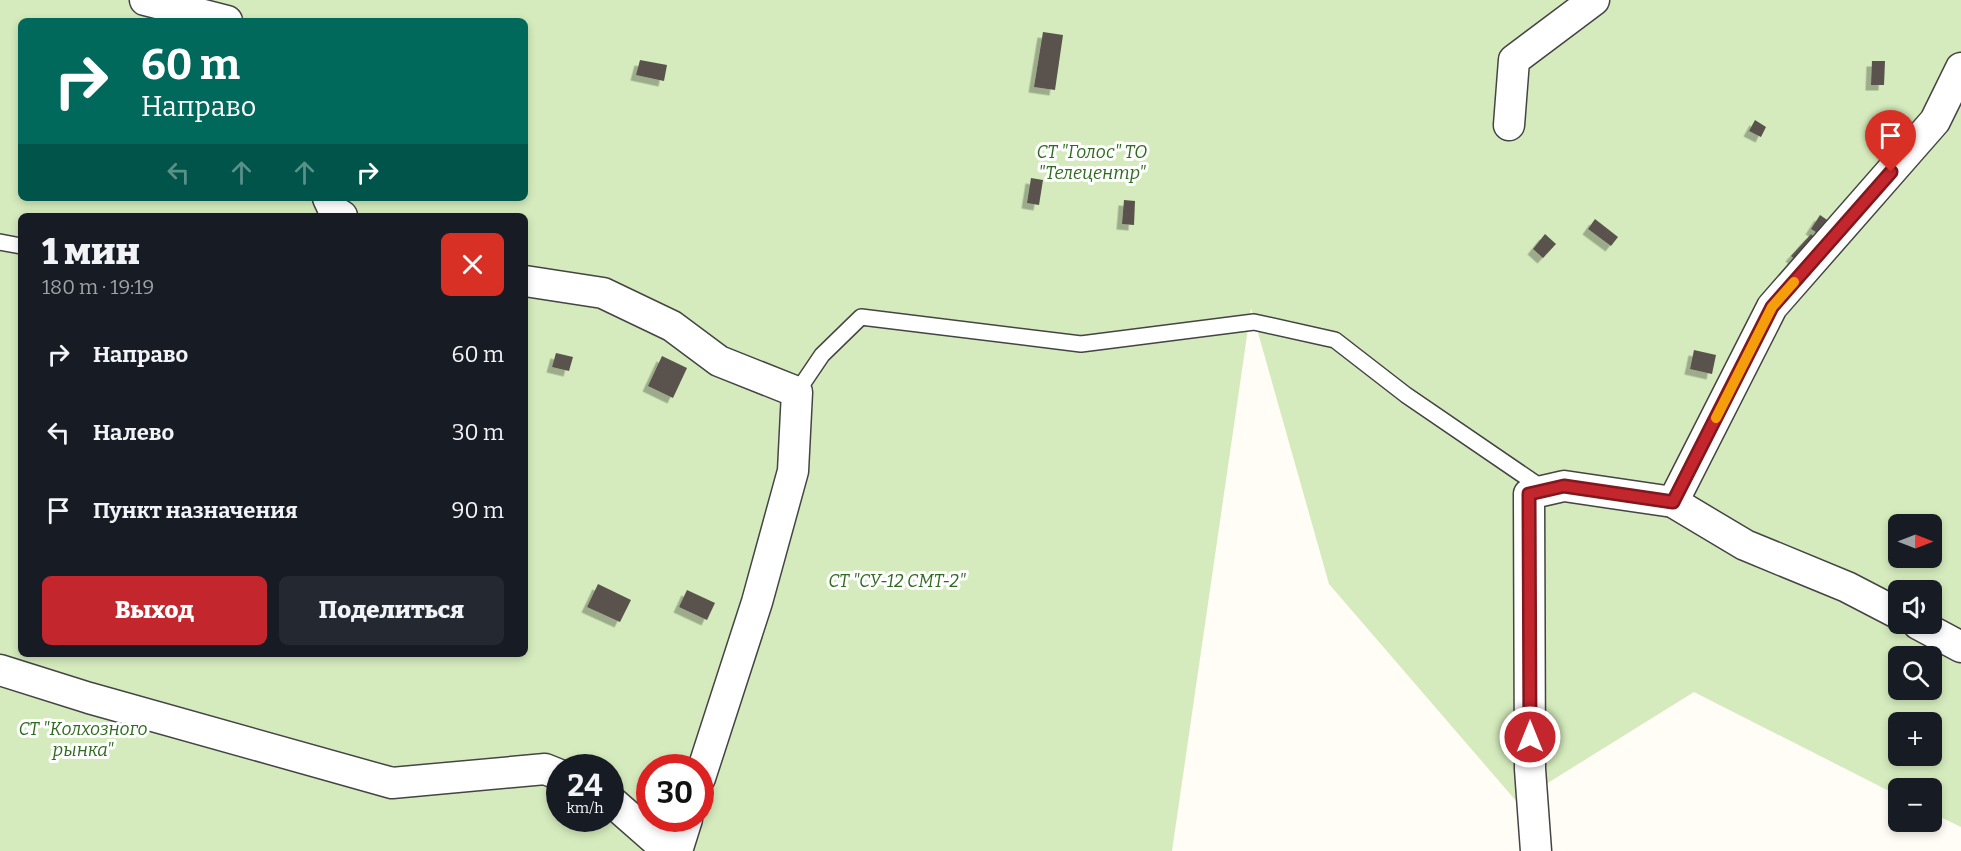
<!DOCTYPE html>
<html lang="ru">
<head>
<meta charset="utf-8">
<style>
	:root { --surface:#171b24; --page:#242831; --text:#f1f3f6; --muted:#9ea1a6; --accent:#c4262e }
	body { margin:0; font-family:Bitter,serif; background:var(--page); color:var(--text); height:100vh; display:flex; flex-direction:column; font-size:22px; white-space:nowrap }
	* { box-sizing:border-box; margin:0 }
	p { font-size:20px; color:var(--muted) }
	.icon { flex:none; width:33px; height:33px; fill:none; stroke:currentColor; stroke-width:2; stroke-linecap:round; stroke-linejoin:round }
	.map { position:relative; flex:1; overflow:hidden }
	.side { position:absolute; left:18px; top:213px; width:510px; height:444px; display:flex; flex-direction:column; background:var(--surface); border-radius:9px; box-shadow:0 3px 9px #0003 }
	.side>* { flex:none }
	.guide { position:absolute; left:18px; top:18px; width:510px; height:183px; border-radius:9px; box-shadow:0 3px 9px #0003; background:#00695c; color:#fff; overflow:hidden }
	.needle { width:39px; rotate:90deg }
	.controls { position:absolute; left:1888px; top:514px; display:grid; gap:12px }
	.controls a { display:grid; place-items:center; width:54px; height:54px; border-radius:9px; background:var(--surface); box-shadow:0 3px 9px #0003; font-size:30px }
	.speed { position:absolute; left:546px; top:754px; display:flex; gap:12px; font-size:30px; font-weight:700; text-align:center }
	.speed>* { display:grid; place-content:center; width:78px; height:78px; border-radius:50%; background:var(--surface); box-shadow:0 3px 9px #0003; line-height:1 }
	.speed small { font-size:15px; font-weight:400 }
	.speed .limit { border:9px solid #d22; background:#fff; color:#111 }
	.pin { position:absolute; display:grid; place-items:center; width:51px; height:51px; color:#fff; margin:-62px -26px; border-radius:50% 50% 50% 0; rotate:-45deg; box-shadow:0 0 6px #0007 }
	.pin .icon { rotate:45deg }
	.me { position:absolute; width:66px; margin:-33px; rotate:0deg; stroke-linejoin:round; filter:drop-shadow(0 0 4px #0008) }
	.turn { display:flex; align-items:center; gap:21px; height:126px; padding:0 24px; font-size:27px }
	.turn .icon { width:78px; height:78px; stroke-width:2.5 }
	.turn b { display:block; font-size:42px; line-height:51px }
	.lanes { display:flex; align-items:center; height:57px; padding:0 24px; background:#0003; justify-content:center; gap:30px; direction:ltr }
	.lanes .off { opacity:.35 }
	.round { display:grid; place-items:center; flex:none; width:63px; height:63px; border-radius:9px; background:var(--page) }
	.head { display:flex; align-items:center; justify-content:space-between; height:102px; padding:0 24px }
	h1 { font-size:36px; font-weight:800; line-height:45px }
	.cta { display:flex; gap:12px; margin-top:auto; padding:12px 24px }
	.cta a { flex:1; height:69px; border-radius:9px; background:var(--accent); color:#fff; font-size:24px; font-weight:800; line-height:69px; text-align:center }
	.cta a+a { background:var(--page); color:var(--text) }
	ul { padding:0; list-style:none }
	li { display:flex; align-items:center; gap:18px; height:78px; padding:0 24px }
	li div { flex:1 }
	li b { display:block; font-size:22px }
	li em { font-style:normal }
	.map>svg:first-child { display:block }
	.green { fill:#d5ebbd; fill-rule:evenodd }
	.building { fill:#5a524d; filter:url(#shadow) }
	.lines { fill:none; stroke-linecap:round; stroke-linejoin:round }
	.lane-casing { stroke:#444; stroke-width:18 }
	.street-casing { stroke:#444; stroke-width:33 }
	.lane { stroke:#fff; stroke-width:15 }
	.street { stroke:#fff; stroke-width:30 }
	.route-casing { stroke:#7f191e; stroke-width:15 }
	.route { stroke:#c4262e; stroke-width:10 }
	.slow { stroke:#f59e0b; stroke-width:10 }
	.labels { text-anchor:middle; stroke-width:6; stroke-linejoin:round; paint-order:stroke }
	.park-label { font-size:18px; font-style:italic; fill:#2f6b1f; stroke:#fff }
</style>
</head>
<body>
<div class="map">
<svg width="1961" height="851" viewBox="0 0 1961 851">
	<defs>
		<filter id="shadow"><feDropShadow dx="-5.5" dy="5.5" stdDeviation="0" flood-color="#0004"/></filter>
	</defs>
	<rect width="100%" height="100%" fill="#fffdf5"/>
	<path class="green" d="M0,0H1961V827L1932,813V789H1899V796L1694,692L1517,802L1329,584L1251,308L1172,851H0ZM21,21H525V198H21ZM21,216H525V654H21ZM1899,525H1932V558H1899ZM1899,591H1932V624H1899ZM1899,657H1932V690H1899ZM1899,723H1932V756H1899ZM560,768H610V819H560ZM650,768H700V819H650Z"/>
	<g class="building">
		<polygon points="1043,32 1063,35 1055,90 1034,87"/>
		<polygon points="640,60 667,65 664,81 636,75"/>
		<polygon points="1872,61 1885,61 1884,85 1871,85"/>
		<polygon points="1755,120 1766,127 1761,137 1749,131"/>
		<polygon points="1031,178 1043,180 1039,205 1027,203"/>
		<polygon points="1124,200 1135,201 1134,225 1122,224"/>
		<polygon points="1820,215 1833,224 1824,237 1811,229"/>
		<polygon points="1595,219 1618,237 1611,246 1588,229"/>
		<polygon points="1545,234 1556,244 1543,258 1533,249"/>
		<polygon points="1811,234 1820,243 1800,264 1791,256"/>
		<polygon points="1694,350 1716,355 1712,374 1690,369"/>
		<polygon points="556,353 573,357 569,371 552,367"/>
		<polygon points="662,356 687,368 673,398 648,386"/>
		<polygon points="598,584 631,600 620,622 587,607"/>
		<polygon points="687,590 715,603 707,620 679,607"/>
	</g>
	<g class="lines">
		<g class="lane-casing">
			<g id="lane">
				<polyline points="0,242 21,246"/>
				<polyline points="797,392 822,355 861,317 1081,344 1254,322 1335,340 1406,395 1545,490"/>
			</g>
		</g>
		<g class="street-casing">
			<g id="street">
				<polyline points="145,0 227,21"/>
				<polyline points="1509,125 1514,60 1594,0"/>
				<polyline points="328,198 334,211 342,216"/>
				<polyline points="525,281 603,293 672,326 719,361 797,392 793,471 757,602 700,778"/>
				<polyline points="1673,502 1772,307 1935,121 1961,68"/>
				<polyline points="1918,624 1961,647"/>
				<polyline points="0,670 89,698 392,783 545,769 560,775"/>
				<polyline points="610,800 668,851"/>
				<polyline points="677,851 687,819"/>
				<polyline points="1536,851 1530,769 1529,494 1564,486 1673,502 1745,545 1847,587 1899,614"/>
			</g>
		</g>
		<use href="#lane" class="lane"/>
		<use href="#street" class="street"/>
	</g>
	<g class="lines">
		<g class="route-casing">
			<polyline id="route" points="1530,737 1529,494 1564,486 1673,502 1772,307 1891,172"/>
		</g>
		<use href="#route" class="route"/>
		<polyline class="slow" points="1716,418 1772,307 1794,282"/>
	</g>
	<g class="labels">
		<g class="park-label">
			<text x="1092" y="158">СТ "Голос" ТО<tspan x="1092" dy="21">"Телецентр"</tspan></text>
			<text x="897" y="587">СТ "СУ-12 СМТ-2"</text>
			<text x="83" y="735">СТ "Колхозного<tspan x="83" dy="21">рынка"</tspan></text>
		</g>
	</g>
</svg>
<div class="controls">
<a><svg class="needle" viewBox="-14 -14 28 28"><path d="M0-13l5 13h-10z" fill="#e53935"/><path d="M0 13l5-13h-10z" fill="#9ea1a6"/></svg></a>
<a><svg class="icon" aria-label="sound" viewBox="0 0 24 24"><path d="M4 9h4l5-4v14l-5-4H4zM17 9q2 3 0 6"/></svg></a>
<a><svg class="icon" aria-label="search" viewBox="0 0 24 24"><circle cx="10" cy="10" r="6"/><path d="M15 15l6 6"/></svg></a>
<a>+</a>
<a>−</a>
</div>
<div class="speed"><div>24<small>km/h</small></div><div class="limit">30</div></div>
<div class="pin" style="left:1891px;top:172px;background:#d93025"><svg class="icon" aria-label="arrive" viewBox="0 0 24 24"><path d="M6 21V4h12l-3 4 3 4H6"/></svg></div>
<svg class="me" style="left:1530px;top:737px" viewBox="-20 -20 40 40"><circle r="17" fill="#c4262e" stroke="#fff" stroke-width="3"/><path d="M0-11L8 9 0 5-8 9z" fill="#fff"/></svg>
<div class="guide">
<div class="turn"><svg class="icon" aria-label="right" viewBox="0 0 24 24"><path d="M7 20v-9h11M14 6l5 5-5 5"/></svg><div><b>60 m</b>Направо</div></div>
<div class="lanes"><svg class="icon off" aria-label="left" viewBox="0 0 24 24"><path d="M17 20v-9H6M10 6l-5 5 5 5"/></svg><svg class="icon off" aria-label="ahead" viewBox="0 0 24 24"><path d="M12 20V5M6 11l6-6 6 6"/></svg><svg class="icon off" aria-label="ahead" viewBox="0 0 24 24"><path d="M12 20V5M6 11l6-6 6 6"/></svg><svg class="icon" aria-label="right" viewBox="0 0 24 24"><path d="M7 20v-9h11M14 6l5 5-5 5"/></svg></div>
</div>
<section class="side">
<div class="head"><div><h1>1 мин</h1><p>180 m · 19:19</p></div><a class="round" style="background:#d93025;color:#fff"><svg class="icon" aria-label="close" viewBox="0 0 24 24"><path d="M6 6l12 12M18 6L6 18"/></svg></a></div>
<ul>
<li><svg class="icon" aria-label="right" viewBox="0 0 24 24"><path d="M7 20v-9h11M14 6l5 5-5 5"/></svg><div><b>Направо</b></div><em>60 m</em></li>
<li><svg class="icon" aria-label="left" viewBox="0 0 24 24"><path d="M17 20v-9H6M10 6l-5 5 5 5"/></svg><div><b>Налево</b></div><em>30 m</em></li>
<li><svg class="icon" aria-label="arrive" viewBox="0 0 24 24"><path d="M6 21V4h12l-3 4 3 4H6"/></svg><div><b>Пункт назначения</b></div><em>90 m</em></li>
</ul>
<div class="cta"><a>Выход</a><a>Поделиться</a></div>
</section>
</div>
</body>
</html>
